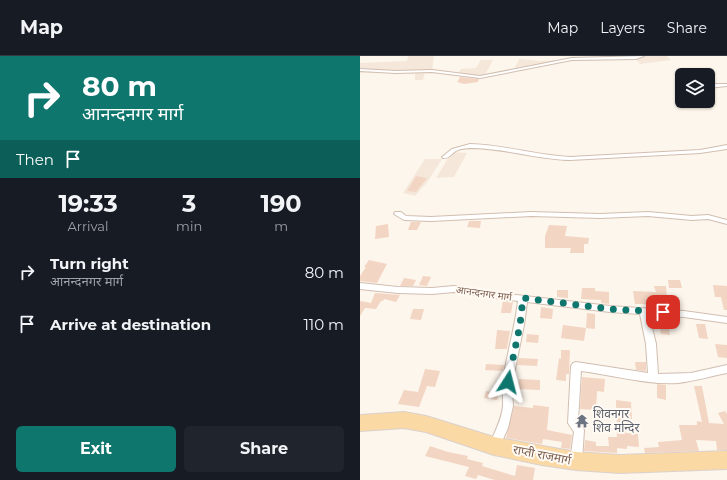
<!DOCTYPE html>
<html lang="en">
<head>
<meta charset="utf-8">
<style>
	:root { --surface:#171b24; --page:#20242c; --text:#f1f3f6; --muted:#9ea1a6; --line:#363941; --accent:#0f766e }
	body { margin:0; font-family:Montserrat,"Noto Sans Devanagari",sans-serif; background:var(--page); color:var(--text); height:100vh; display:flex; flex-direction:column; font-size:15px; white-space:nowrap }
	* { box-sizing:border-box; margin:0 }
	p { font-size:13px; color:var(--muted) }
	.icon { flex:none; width:22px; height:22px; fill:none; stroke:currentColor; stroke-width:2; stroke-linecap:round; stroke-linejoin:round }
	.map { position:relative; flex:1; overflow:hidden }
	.details { display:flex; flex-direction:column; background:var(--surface); width:360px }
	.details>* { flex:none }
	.banner { background:#0f766e; color:#fff; overflow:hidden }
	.buttons { position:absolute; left:315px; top:12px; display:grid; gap:8px }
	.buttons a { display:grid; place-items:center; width:40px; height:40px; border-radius:6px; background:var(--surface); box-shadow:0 1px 3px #0004; font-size:20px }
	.pin { position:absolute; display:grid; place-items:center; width:34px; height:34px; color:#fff; margin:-17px; border-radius:8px; box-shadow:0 2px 6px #0006 }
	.me { position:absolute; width:44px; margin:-22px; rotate:9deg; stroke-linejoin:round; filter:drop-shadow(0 0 3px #0008) }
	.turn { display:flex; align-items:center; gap:14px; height:84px; padding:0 16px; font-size:18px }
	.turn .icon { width:52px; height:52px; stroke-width:2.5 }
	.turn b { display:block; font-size:28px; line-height:34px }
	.then { display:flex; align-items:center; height:38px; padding:0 16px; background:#0003; gap:8px; font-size:15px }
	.eta { display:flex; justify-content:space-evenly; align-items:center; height:68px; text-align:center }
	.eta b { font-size:24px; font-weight:700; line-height:28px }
	.action { display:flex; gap:8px; margin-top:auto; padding:8px 16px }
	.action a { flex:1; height:46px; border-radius:6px; background:var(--accent); color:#fff; font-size:16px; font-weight:700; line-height:46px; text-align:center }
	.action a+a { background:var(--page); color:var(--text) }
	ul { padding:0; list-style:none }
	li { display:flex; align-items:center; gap:12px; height:52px; padding:0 16px }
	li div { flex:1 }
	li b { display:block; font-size:15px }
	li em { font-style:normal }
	header { display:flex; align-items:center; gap:24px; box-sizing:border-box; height:56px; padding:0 20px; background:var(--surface); border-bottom:1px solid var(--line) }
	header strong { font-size:19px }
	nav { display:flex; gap:22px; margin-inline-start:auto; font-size:14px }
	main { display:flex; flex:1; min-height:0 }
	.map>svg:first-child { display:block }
	.residential { fill:#f5e8da }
	.building { fill:#f3d5c3 }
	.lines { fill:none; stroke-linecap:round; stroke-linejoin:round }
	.street-casing { stroke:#d1beb0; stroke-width:2 }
	.primary-casing { stroke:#dad1cd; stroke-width:2 }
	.street { fill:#fff; fill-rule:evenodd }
	.primary { fill:#fbd9a5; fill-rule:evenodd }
	.route { stroke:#0f766e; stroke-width:7; stroke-dasharray:0 12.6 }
	.labels { text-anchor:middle; stroke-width:4; stroke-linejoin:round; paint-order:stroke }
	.street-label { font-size:10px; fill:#7a5c4d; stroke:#fffaf3 }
	.near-worship-label { font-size:12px; fill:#5b616d; stroke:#fffaf3; text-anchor:start }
	.near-street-label { font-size:12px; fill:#7a5c4d; stroke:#fffaf3 }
</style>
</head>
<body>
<header>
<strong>Map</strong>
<nav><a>Map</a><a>Layers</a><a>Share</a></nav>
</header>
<main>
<section class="details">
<div class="banner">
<div class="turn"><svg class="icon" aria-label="right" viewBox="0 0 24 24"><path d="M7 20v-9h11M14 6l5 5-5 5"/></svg><div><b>80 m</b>आनन्दनगर मार्ग</div></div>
<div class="then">Then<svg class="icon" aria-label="arrive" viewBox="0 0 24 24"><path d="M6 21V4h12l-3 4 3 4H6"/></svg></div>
</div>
<div class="eta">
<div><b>19:33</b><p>Arrival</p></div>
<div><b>3</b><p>min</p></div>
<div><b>190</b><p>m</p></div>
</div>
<ul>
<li><svg class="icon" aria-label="right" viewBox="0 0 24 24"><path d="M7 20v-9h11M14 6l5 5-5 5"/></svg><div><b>Turn right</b><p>आनन्दनगर मार्ग</p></div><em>80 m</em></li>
<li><svg class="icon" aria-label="arrive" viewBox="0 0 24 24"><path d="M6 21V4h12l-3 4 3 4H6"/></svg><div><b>Arrive at destination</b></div><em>110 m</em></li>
</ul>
<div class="action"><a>Exit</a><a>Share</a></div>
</section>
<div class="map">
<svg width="367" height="424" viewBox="0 0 367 424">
	<rect width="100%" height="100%" fill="#fdf6ec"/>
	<g class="residential">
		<polygon points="48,0 74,0 72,16 65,16 63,24 55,24 55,16 0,17 0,7 47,5"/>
		<polygon points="284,0 307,0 311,4 280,8 276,3"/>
		<polygon points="159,3 181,5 194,4 196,6 154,13"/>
		<polygon points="121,4 133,4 125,19 97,18 101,13 116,12"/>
		<polygon points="92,96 107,97 94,121 76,122"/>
		<polygon points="65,103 82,103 68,125 55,140 43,137"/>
	</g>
	<g class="building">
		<polygon points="100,21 119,23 118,26 104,28 97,26"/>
		<polygon points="56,120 67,122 56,136 47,135"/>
		<polygon points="109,165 121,165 120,172 107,171"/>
		<polygon points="51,166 61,166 57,174 48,174"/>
		<polygon points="28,168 29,181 15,183 16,170"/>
		<polygon points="189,169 207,170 205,180 229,182 228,188 224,188 224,197 210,197 211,192 185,192 185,180"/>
		<polygon points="9,204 27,208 17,227 0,225 0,220 6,211 4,211"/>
		<polygon points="63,220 71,221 67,230 59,229"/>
		<polygon points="44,222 56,224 53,230 40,230"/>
		<polygon points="308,224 320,224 322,232 309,232"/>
		<polygon points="353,229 367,230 367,254 364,254 361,241 355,241"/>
		<polygon points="294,230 306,230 307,242 290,242 291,248 275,248 273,235 296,236"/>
		<polygon points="222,232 235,232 235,235 249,236 249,248 241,247 241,244 221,243"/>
		<polygon points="197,234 208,234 208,242 197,241"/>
		<polygon points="15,237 40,239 36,246 24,243 23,245 21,245 16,253 5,252 0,260 0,245 11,247"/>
		<polygon points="143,244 153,246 151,257 141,257"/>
		<polygon points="181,251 193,253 192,263 180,262"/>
		<polygon points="53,253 64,253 61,264 50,263"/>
		<polygon points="227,257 235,258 235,273 226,272"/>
		<polygon points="299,263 308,264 310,279 301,278"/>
		<polygon points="336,268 345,268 348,283 339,282"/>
		<polygon points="203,269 226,272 224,285 201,282"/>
		<polygon points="137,274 150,275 147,293 135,293"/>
		<polygon points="167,278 179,279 178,287 166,286"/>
		<polygon points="355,288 367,289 367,302 358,301"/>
		<polygon points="201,294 210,294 209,318 206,318 206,325 196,324 199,302 201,303"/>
		<polygon points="159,302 178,303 177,310 157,309"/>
		<polygon points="275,306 286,306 286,315 276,314"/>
		<polygon points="126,308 144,309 143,315 125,314"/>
		<polygon points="65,313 80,315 75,331 67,330 59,351 38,348 44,334 58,336"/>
		<polygon points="222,321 245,323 244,336 237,335 236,354 220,353"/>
		<polygon points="159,323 180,324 180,334 158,333"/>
		<polygon points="297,328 306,329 306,344 297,342"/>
		<polygon points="334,330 342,330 349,367 364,368 358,357 365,355 367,358 367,394 357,394 356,385 336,384 339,395 285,397 284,392 299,391 298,386 322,384 319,369 337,369 337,365 342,366"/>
		<polygon points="126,335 139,337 137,344 124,342"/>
		<polygon points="256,344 271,346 272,363 265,363 266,377 278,378 279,391 267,390 267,393 257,392 257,397 224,395 225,384 236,386 236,390 249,390 248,381 257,381"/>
		<polygon points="173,349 189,351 187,374 212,379 210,393 201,392 202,386 183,383 182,388 146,382 154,350 173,352"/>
		<polygon points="70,390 88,396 108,400 107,403 123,407 122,410 155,420 157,409 175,412 173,424 135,424 118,419 116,423 105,420 109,411 65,400"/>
	</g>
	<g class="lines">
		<g class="street-casing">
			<g id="street">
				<polygon points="284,0 276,3 212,4 120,22 72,16 36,17 0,15 0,13 36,15 72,14 120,20 212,2"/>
				<polygon points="348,28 367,28 367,30 348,32"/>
				<path d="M110,88C144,89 176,99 210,101L340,94L367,89V93L340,97L210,104C177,103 146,93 114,92C108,92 101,92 96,95C91,98 89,103 83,102L82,101L92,93Z"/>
				<polygon points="35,156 41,156 46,160 71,161 171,156 240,158 288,156 332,160 348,159 367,164 367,168 348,163 332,164 288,160 240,162 171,160 71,165 44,164 34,158"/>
				<path d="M0,227L38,231L72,232L94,230L131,236L250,250L324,255L367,261V267L324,261L289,259L296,288L298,318L331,317L367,309V317C351,320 335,325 318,327C286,329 253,319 221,315L218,365L224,374L222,405L220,409L216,411L212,409L210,405L214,376L208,367L211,310L213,307L216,306L288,317L286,288L280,258L250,256L167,246L164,269L154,318L152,334L153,350L148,372L138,394L134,395L130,394L129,390C134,377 142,364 143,349C143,339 142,329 144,318C148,294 155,271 158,245L94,236L72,238L38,237L0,233Z"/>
			</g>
		</g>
		<g class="primary-casing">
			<polygon id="primary" points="44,356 66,360 134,381 216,396 260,399 367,395 367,413 260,417 216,414 182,409 134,399 66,376 44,372 0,375 0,359"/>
		</g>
		<use href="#street" class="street"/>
		<use href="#primary" class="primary"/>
	</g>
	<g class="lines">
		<polyline class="route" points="148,326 160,269 163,242 250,253 303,256"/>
	</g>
	<defs>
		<g id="temple-bare" transform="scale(1.08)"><path d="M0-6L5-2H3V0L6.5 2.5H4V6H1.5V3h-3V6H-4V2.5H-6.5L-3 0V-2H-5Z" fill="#6b7280" stroke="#fffaf3" stroke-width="2.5" paint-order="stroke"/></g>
	</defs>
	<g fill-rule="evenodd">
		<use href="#temple-bare" x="222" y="365"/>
	</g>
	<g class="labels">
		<g class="street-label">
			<text transform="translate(124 237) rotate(8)" y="4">आनन्दनगर मार्ग</text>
		</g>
		<g class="near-worship-label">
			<text x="233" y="362">शिवनगर<tspan x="233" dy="14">शिव मन्दिर</tspan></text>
		</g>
		<g class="near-street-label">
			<text transform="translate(182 399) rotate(11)" y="4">राप्ती राजमार्ग</text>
		</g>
	</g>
</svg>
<div class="buttons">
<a><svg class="icon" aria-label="layers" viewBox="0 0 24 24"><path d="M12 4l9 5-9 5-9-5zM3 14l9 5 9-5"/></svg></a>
</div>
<div class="pin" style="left:303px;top:256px;background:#d93025"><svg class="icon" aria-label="arrive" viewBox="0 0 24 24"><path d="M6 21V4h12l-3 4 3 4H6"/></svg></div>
<svg class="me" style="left:148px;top:326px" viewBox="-20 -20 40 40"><path d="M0-17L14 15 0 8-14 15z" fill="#0f766e" stroke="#fff" stroke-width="4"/></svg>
</div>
</main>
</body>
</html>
